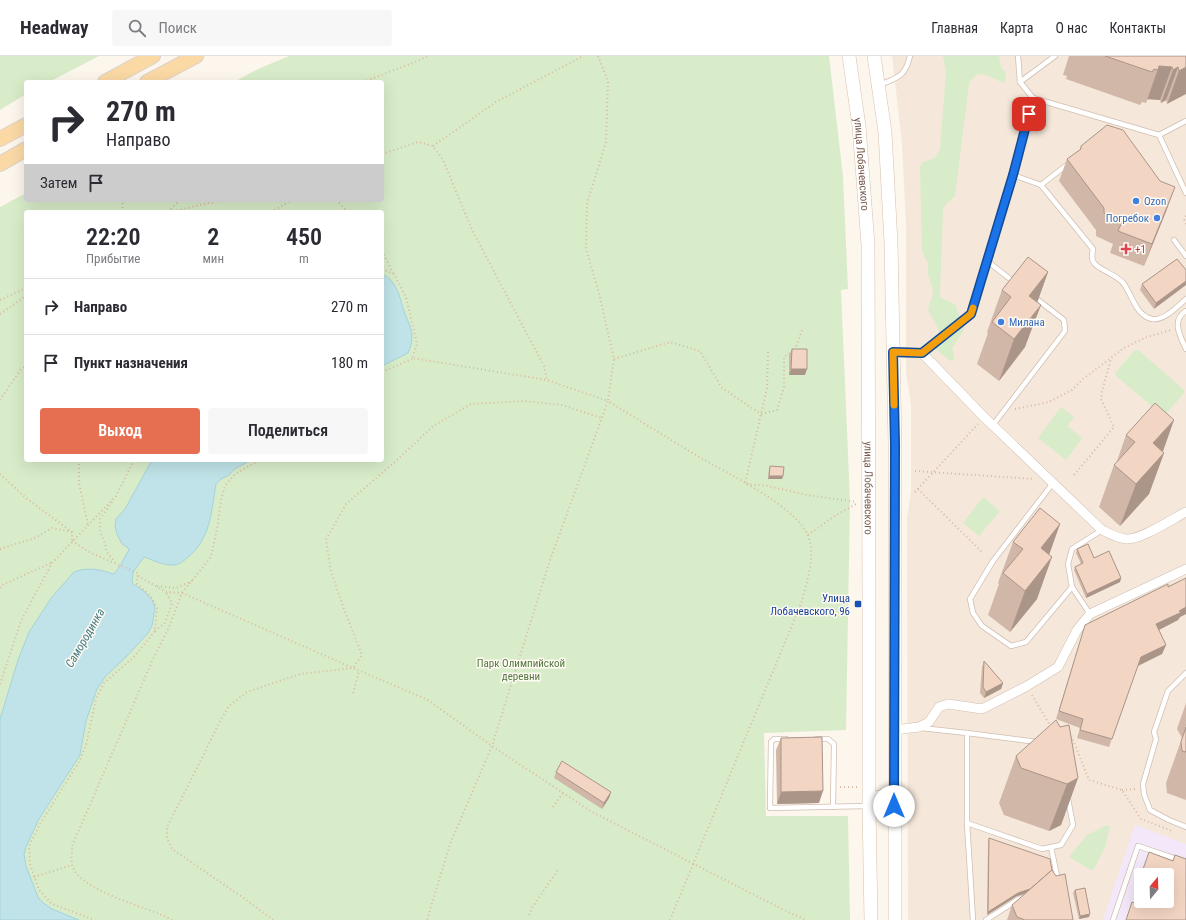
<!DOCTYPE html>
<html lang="ru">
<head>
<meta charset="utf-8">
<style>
	:root { --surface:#fff; --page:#f7f7f7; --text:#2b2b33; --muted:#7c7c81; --line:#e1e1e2; --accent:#e76f51 }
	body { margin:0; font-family:"Roboto Condensed",sans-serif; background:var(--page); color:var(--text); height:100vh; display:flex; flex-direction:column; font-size:15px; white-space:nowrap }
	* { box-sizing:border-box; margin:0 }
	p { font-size:13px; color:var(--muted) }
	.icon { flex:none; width:22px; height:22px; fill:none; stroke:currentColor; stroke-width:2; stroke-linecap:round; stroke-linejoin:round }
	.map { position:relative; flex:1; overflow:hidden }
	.details { position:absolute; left:24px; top:154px; width:360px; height:252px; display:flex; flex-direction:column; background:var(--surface); border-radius:4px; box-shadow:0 4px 16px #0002 }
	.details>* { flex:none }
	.guide { position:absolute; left:24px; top:24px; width:360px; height:122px; border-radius:4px; box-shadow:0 4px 16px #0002; background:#fff; color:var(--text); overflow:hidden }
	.needle { width:26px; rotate:19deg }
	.fabs { position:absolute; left:1134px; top:812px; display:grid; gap:8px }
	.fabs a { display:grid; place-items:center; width:40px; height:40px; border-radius:4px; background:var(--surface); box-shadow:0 4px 16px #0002; font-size:20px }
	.pin { position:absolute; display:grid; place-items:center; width:34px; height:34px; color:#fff; margin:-17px; border-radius:8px; box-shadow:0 2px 6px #0006 }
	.me { position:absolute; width:44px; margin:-22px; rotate:0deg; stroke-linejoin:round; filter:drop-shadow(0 0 3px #0008) }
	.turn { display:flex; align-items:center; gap:14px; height:84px; padding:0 16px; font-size:18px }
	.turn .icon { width:52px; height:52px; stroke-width:2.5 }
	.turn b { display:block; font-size:28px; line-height:34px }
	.then { display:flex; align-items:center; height:38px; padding:0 16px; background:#0003; gap:8px; font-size:15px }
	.eta { display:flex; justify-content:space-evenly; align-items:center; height:68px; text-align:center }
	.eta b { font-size:24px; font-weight:600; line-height:28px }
	.action { display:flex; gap:8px; margin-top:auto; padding:8px 16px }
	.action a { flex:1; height:46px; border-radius:4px; background:var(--accent); color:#fff; font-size:16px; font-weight:600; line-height:46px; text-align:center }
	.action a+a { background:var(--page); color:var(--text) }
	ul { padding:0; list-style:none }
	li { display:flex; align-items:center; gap:12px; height:56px; padding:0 16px; border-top:1px solid var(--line) }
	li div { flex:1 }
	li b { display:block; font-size:15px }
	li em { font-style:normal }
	header { display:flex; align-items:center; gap:24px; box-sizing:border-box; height:56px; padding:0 20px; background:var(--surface); border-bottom:1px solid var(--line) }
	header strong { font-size:19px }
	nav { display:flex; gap:22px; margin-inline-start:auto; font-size:14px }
	.search { width:280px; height:36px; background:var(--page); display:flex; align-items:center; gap:10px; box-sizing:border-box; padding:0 14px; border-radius:4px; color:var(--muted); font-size:15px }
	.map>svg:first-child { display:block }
	.residential { fill:#f5e8da; fill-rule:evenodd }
	.education { fill:#f3e8fa; fill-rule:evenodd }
	.green { fill:#d8ecc9; fill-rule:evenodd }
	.water { fill:#bfe3e8; stroke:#a5d3da }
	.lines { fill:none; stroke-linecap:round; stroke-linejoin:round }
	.lane-casing { stroke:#d1beb0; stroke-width:6 }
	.street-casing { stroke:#d1beb0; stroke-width:10 }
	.secondary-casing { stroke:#d6c0b0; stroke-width:14 }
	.primary-casing { stroke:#dad1cd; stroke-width:16 }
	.path { stroke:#d9b8a5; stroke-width:2; stroke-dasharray:1 3; stroke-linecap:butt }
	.lane { stroke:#fff; stroke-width:4.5 }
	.street { stroke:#fff; stroke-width:9 }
	.secondary { stroke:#fff; stroke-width:13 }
	.primary { stroke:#fbd9a5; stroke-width:14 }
	.wall { fill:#d1b7a8; fill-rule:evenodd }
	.shaded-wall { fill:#aa9588 }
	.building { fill:#f3d5c3; stroke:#aa9588 }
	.route-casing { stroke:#114b97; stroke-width:10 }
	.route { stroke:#1a73e8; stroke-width:7 }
	.slow { stroke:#f59e0b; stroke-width:7 }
	.shop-dot { fill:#3f7fe0; stroke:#fffaf3; stroke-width:1.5 }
	.health-dot { fill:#e0444e; stroke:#fffaf3; stroke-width:1.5 }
	.transit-dot { fill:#1a4fb4; stroke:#fffaf3; stroke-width:1.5 }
	.labels { text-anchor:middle; stroke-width:3; stroke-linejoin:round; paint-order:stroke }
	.street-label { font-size:11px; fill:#7a5c4d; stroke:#fffaf3 }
	.shop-label { font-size:11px; fill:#366cbe; stroke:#fffaf3; text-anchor:start }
	.health-label { font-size:11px; fill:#be3a42; stroke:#fffaf3; text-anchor:start }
	.transit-label { font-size:11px; fill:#164399; stroke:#fffaf3; text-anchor:end }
	.park-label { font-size:11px; fill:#537a41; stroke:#fffaf3 }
	.water-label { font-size:12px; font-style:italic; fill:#437c86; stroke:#fffaf3 }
</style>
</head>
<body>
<header>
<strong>Headway</strong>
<div class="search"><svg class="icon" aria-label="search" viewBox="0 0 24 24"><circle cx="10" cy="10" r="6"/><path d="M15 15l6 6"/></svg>Поиск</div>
<nav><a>Главная</a><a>Карта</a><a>О нас</a><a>Контакты</a></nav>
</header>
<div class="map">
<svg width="1186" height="864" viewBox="0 0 1186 864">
	<rect width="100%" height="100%" fill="#fdf6ec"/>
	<path class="residential" d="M892,0H1186V864H908L907,462L911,435V349L906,316V168L902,88ZM1141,819H1167V845H1141Z"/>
	<path class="education" d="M1135,769L1186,788V864H1103ZM1141,819H1167V845H1141Z"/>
	<g class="green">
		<polygon points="0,0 99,0 49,26 26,26 26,38 0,54"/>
		<path d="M289,0H829L843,120L848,233L841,234L850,445L846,674L764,677L766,760H848L850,864H0V151L26,137V144H382V26H234L258,13ZM26,156H382V404H26Z"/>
		<path d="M943,0H999L1001,12L1005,16L1006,21L1004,27C990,22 979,9 969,28L955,140L946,148L943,153L940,241L949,246L955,248L964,272L962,277L952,292L955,303L950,305L936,293L934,287L939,276L937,270L928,254L933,236L932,230L928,219V207L922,196L920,111L923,106C933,102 937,103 940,92L946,16Z"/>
		<polygon points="1135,294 1138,294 1183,333 1185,336 1165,359 1161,358 1116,320 1115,317"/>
		<polygon points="1061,351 1074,361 1067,370 1082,382 1066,404 1038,382"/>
		<polygon points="983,441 1000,455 979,480 963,467"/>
		<polygon points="1107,769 1110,771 1105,791 1093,815 1069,801 1087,779"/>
	</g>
	<g class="water">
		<path d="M382,218C398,225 400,244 405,258C408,265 411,271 412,279C412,285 411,291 408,297L382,310Z"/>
		<path d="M152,404H251L233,414L229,419L221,423L216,428C211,456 211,483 187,502C184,505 178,509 174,509C164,510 153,504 144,501L133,516L132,527L145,536L153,545L155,552L152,570L148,577L127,600L105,621L97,633L86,665L80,699L39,763L26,791L24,798L26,810L38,841L42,846L52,853L79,864H0V663L18,604L29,576L52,541L74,516C87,511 100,513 113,518C121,512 123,502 129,494L127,491L122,488L117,478L115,470L116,463L125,453Z"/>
	</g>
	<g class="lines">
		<g class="lane-casing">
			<g id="lane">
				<polyline points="1018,0 1020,26 1033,42"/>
				<polyline points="1020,26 1055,0"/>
				<path d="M880,29C898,21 905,21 910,0"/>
				<polyline points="1159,79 1186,137"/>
				<path d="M1013,119L1041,129L1093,193C1092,198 1091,203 1094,207C1099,214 1118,219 1124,228C1132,239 1136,260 1152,263C1164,265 1178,250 1186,243"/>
				<polyline points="1041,129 1068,108"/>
				<polyline points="1174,184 1186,200"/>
				<polyline points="987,205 1014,226"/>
				<path d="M1186,255C1171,264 1180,280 1186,293"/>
				<polyline points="922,297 971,258 1013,119 1033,42 1159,79 1186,65"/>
				<polyline points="993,369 1065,275 1064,264 1034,241"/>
				<polyline points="1053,427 993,505 970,543 973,557 982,570 1011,590 1026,586 1072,531"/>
				<polyline points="1090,558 1072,531 1068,508 1072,493 1102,474"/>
				<polyline points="1186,617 1168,635 1154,676 1156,683 1143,728 1144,738 1150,754 1169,764 1186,771"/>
				<polyline points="921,672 967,677 967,767 973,864"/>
				<polyline points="967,677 1037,686"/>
				<polyline points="786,683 774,683 771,686 770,752 867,750"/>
				<polyline points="817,683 828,683 834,688 833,751"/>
				<polyline points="967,767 1042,793 1061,789 1073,769 1068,743"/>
				<polyline points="1051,791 1058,825"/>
				<polyline points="986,864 1019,843 1024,841"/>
				<polyline points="1113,864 1138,790 1186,806"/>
			</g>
		</g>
		<g class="street-casing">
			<g id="street">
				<path d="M893,296L922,297L984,361L1102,474C1110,478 1117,482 1126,483C1141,484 1172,463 1186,456"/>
				<polyline points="894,674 919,671 929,666 939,651 948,648 982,653 1027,630 1058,611 1077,574 1090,558 1186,513"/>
				<path d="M869,750C877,735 886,734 894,750"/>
			</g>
		</g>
		<g class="secondary-casing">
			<g id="secondary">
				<path id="s1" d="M849,0L859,70L868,189L869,549V750L871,864"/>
				<polyline points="874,0 885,76 891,187 895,388 895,864"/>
			</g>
		</g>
		<g class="primary-casing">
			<g id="primary">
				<polyline points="105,26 153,0"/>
				<polyline points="147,26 196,0"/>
				<polyline points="0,83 26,69"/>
				<polyline points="0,108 26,93"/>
			</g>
		</g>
		<g class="path">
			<path d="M598,0L608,25L606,86L587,148L586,193L599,237L614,303L608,345C637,363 666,381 696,399C724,416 797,450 808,480C816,499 807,525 802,545L670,864"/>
			<polyline points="363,26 418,5 427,0"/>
			<polyline points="433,90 496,46 583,0"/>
			<polyline points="382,98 418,86 433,90 443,104 473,176 544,310 547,324"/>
			<polyline points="336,144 348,156"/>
			<polyline points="122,156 123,144"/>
			<polyline points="168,156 180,144"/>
			<polyline points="169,156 223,144"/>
			<polyline points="271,156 292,144"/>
			<polyline points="1186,160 1184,163 1186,168"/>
			<polyline points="382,195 393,217"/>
			<polyline points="382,213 394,218 406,241 417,288 412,302 547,324 608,345 549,507 492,690 450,788 427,864"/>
			<polyline points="0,244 26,232"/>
			<polyline points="0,258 26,240"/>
			<polyline points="795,294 802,274"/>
			<polyline points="768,296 767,332 745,428 768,430 807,439 857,446"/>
			<polyline points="614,303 670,286 700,295 722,332 761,358 777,354 784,331 784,301 791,296"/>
			<polyline points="382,316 412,303"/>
			<polyline points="0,344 21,313 26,310"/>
			<polyline points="1015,353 1049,346 1072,334 1083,323 1124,292 1147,281 1171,274"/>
			<polyline points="79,404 79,427 88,469"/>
			<polyline points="915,415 1033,423"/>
			<polyline points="0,418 26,442 72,476"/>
			<polyline points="1074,419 1114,371 1101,343 1102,335 1111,303"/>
			<polyline points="918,433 983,497"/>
			<polyline points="915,436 978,368"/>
			<polyline points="112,446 100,463 100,475 106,491 106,495 115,506"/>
			<polyline points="808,479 836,459 858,447"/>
			<polyline points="72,485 91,497 138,517 137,528 150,539 157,552 155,575 135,600 104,627 96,643 86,689 80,704 40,768 29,790 30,808 39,834 52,848 95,864"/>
			<polyline points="0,493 35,482 52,472 72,476 72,484"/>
			<polyline points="138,520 166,536 182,537 353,612 428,644 492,690 592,756 784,854 806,864"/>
			<polyline points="157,530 176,532 192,525"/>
			<polyline points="0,532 2,529 51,507"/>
			<polyline points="155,575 165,567 172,547 166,536"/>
			<polyline points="0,628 21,565 52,507 116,440 134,404"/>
			<polyline points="353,637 359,615"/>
			<polyline points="1032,639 1051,671"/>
			<polyline points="1068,678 1071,679 1089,724 1122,734 1141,763 1172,775"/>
			<polyline points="840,731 857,731"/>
			<polyline points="1122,734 1136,733"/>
			<polyline points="553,751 563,737"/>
			<polyline points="34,821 72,809"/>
			<polyline points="529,859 532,852 559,812"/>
			<path d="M172,864C150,851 76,835 72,808C71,803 72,796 72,790L153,603L169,571L182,537L211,501L217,473L221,444L225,430L235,418L260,404"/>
			<polyline points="273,864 245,843 172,793 167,782 167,771 202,702 219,667 229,650 247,636 300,618 353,612 362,599 344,553 331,516 326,484 346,448 397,404 433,370 471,348 524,345 562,349 602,362"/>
		</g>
		<use href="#lane" class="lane"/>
		<use href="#street" class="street"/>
		<use href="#secondary" class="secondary"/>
		<use href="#primary" class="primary"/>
	</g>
	<g class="wall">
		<polygon points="1069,0 1186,0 1167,48 1166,44 1161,47 1160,44 1147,43 1146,47 1142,46 1140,49 1066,23 1067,20 1063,19"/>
		<polygon points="1081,90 1167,153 1144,210 1110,197 1113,188 1096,180 1096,174 1059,125 1067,103 1080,94"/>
		<polygon points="1177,203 1154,253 1140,234 1142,228"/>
		<polygon points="1048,216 1037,247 1025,291 999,325 977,308 988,277 987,276 1002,234"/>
		<polygon points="792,293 805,319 789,319 789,299"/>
		<polygon points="1126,379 1164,397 1149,438 1120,470 1099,451 1114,409 1116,408"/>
		<polygon points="770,410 783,420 782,423 768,423 769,413"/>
		<polygon points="1060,468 1049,499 1037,543 1010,576 988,559 999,528 998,527 1013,486"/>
		<polygon points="1077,493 1094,502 1121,522 1120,526 1086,542 1074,514 1075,511 1081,508 1076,497"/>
		<polygon points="1186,522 1186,558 1180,561 1178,564 1159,574 1166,589 1162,598 1138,609 1109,691 1077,682 1080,672 1056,663 1085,569"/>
		<polygon points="984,605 1003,627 1001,633 984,642 980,637 982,611"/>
		<polygon points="1186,647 1186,744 1167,737 1166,727 1182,682 1177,673"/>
		<polygon points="1060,671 1078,722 1061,769 1049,775 1004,759 999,747 1016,700"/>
		<polygon points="781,682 819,747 777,748 776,694"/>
		<polygon points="556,716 611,736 609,742 602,753 554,722"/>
		<polygon points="989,782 1052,814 1073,864 1007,864 1012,849 1025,838 1017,840 987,859 988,785"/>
		<path d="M1149,796L1173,805L1175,799L1186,803V864H1126L1132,846L1138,848L1140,840L1135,838ZM1141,819H1167V845H1141Z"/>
		<polygon points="1075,834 1089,861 1079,863 1073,837"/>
	</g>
	<g class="shaded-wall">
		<polygon points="1159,10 1172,11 1160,44 1147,43 1146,47"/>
		<polygon points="1178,11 1166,44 1161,47 1173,14"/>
		<polygon points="1186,11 1186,38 1167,48 1179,15"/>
		<polygon points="1175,131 1167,153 1144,210 1152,188"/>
		<polygon points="1048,216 1033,258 1029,240"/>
		<polygon points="1186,225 1186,229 1154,253 1156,247"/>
		<polygon points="1041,249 1025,291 999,325 1014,283"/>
		<polygon points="791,313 807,313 805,319 789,319"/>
		<polygon points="1174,364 1161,401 1164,397 1149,438 1120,470 1136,428 1153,387"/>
		<polygon points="769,420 783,420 782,423 768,423"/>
		<polygon points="1060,468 1045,510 1041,492"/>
		<polygon points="1052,501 1037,543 1010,576 1025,535"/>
		<polygon points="1121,522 1120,526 1086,542 1087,538"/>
		<polygon points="1186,551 1186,558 1180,561 1178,564 1153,577 1156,568"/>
		<polygon points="1166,589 1162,598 1138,610 1141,601"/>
		<polygon points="1003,627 1001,633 984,642 986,636"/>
		<polygon points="1078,722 1061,769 1049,775 1067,728"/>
		<polygon points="823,735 819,747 777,748 781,736"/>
		<polygon points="611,736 609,742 602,753 604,747"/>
		<polygon points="1053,821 1027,837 1017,840 987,859 988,856 1018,837"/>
		<polygon points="1090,858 1089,861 1079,863 1080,860"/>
	</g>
	<g class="building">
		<polygon points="1105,0 1186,0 1186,11 1179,15 1178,11 1173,14 1172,11 1159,10 1158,14 1154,13 1152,16"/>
		<polygon points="1107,69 1123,74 1160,125 1175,131 1152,188 1118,175 1122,166 1104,157 1104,152 1067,103 1081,93 1081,90"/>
		<polygon points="1028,201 1048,216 1029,240 1041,249 1014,283 992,266 1011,241 1002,234"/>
		<polygon points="1177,203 1186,214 1186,225 1156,247 1142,228"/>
		<polygon points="792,293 807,293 807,313 791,313"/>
		<polygon points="1155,347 1174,364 1153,387 1164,397 1136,428 1114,409 1135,386 1126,379"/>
		<polygon points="770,410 784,411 783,420 769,420"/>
		<polygon points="1040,452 1060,468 1041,492 1052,501 1025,535 1003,517 1023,493 1013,486"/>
		<polygon points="1088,488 1094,502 1109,495 1121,522 1087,538 1075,511 1083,507 1077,493"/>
		<polygon points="1186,522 1186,551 1179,555 1182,556 1156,568 1166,589 1141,601 1112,683 1080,674 1083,663 1059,655 1085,569 1168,528 1168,531"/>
		<polygon points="984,605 1003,627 986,636 983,631"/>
		<polygon points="1056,664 1060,671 1069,669 1078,722 1067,728 1021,712 1016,700"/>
		<polygon points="1186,671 1186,696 1182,695 1181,686"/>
		<polygon points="822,681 823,735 781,736 781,682"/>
		<polygon points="562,705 611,736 604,747 556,716"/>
		<polygon points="989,782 1050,803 1052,814 1030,833 1018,837 988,856"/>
		<polygon points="1149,796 1173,805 1175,799 1186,803 1186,864 1126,864 1132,846 1138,848 1141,838 1141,845 1167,845 1167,819 1141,819"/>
		<polygon points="1052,814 1056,820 1065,818 1073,864 1025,864 1017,861 1012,849"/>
		<polygon points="1141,820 1141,827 1139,826"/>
		<polygon points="1085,832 1090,858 1080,860 1075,834"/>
	</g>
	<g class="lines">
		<g class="route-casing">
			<polyline id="route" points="894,750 895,388 893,296 922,297 971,258 1013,119 1029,58"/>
		</g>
		<use href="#route" class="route"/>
		<polyline class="slow" points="894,349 893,296 922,297 971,258 973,252"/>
	</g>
	<g class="shop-dot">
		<circle cx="1136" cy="145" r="4"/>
		<circle cx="1157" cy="162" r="4"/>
		<circle cx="1001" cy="266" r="4"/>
	</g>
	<path class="health-dot" d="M1124 187h4v4h4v4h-4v4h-4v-4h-4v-4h4z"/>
	<rect class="transit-dot" x="854" y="544" width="8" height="8" rx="2"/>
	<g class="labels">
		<g class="street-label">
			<text dy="4" stroke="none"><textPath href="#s1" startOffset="109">улица Лобачевского</textPath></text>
			<text dy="4" stroke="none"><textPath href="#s1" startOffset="433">улица Лобачевского</textPath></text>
		</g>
		<g class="shop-label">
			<text x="1144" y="149">Ozon</text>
			<text x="1149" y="166" text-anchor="end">Погребок</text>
			<text x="1009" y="270">Милана</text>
		</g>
		<g class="health-label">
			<text x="1135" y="197">+1</text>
		</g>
		<g class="transit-label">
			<text x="850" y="546">Улица<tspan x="850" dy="13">Лобачевского, 96</tspan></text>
		</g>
		<g class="park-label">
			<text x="521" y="611">Парк Олимпийской<tspan x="521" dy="13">деревни</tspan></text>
		</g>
		<g class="water-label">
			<text transform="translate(85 582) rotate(-60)" y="4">Самородинка</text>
		</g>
	</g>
</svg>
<div class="fabs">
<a><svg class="needle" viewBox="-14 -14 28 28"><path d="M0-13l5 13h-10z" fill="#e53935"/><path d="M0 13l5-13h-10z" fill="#7c7c81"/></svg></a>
</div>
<div class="pin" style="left:1029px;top:58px;background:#d93025"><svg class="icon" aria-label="arrive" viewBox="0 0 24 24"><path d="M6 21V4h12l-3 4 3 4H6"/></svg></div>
<svg class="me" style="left:894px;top:750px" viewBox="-20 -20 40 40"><circle r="19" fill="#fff"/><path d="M0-13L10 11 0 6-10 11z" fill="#1a73e8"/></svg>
<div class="guide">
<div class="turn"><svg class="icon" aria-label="right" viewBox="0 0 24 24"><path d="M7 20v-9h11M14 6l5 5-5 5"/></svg><div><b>270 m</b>Направо</div></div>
<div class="then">Затем<svg class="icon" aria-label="arrive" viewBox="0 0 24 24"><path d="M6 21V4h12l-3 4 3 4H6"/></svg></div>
</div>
<section class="details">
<div class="eta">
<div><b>22:20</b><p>Прибытие</p></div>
<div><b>2</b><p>мин</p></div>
<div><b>450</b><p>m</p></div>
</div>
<ul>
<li><svg class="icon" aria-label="right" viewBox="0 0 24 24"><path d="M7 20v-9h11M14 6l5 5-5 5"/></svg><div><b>Направо</b></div><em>270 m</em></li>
<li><svg class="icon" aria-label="arrive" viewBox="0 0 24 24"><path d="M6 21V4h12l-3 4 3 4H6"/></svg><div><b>Пункт назначения</b></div><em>180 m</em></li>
</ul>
<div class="action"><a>Выход</a><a>Поделиться</a></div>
</section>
</div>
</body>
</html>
